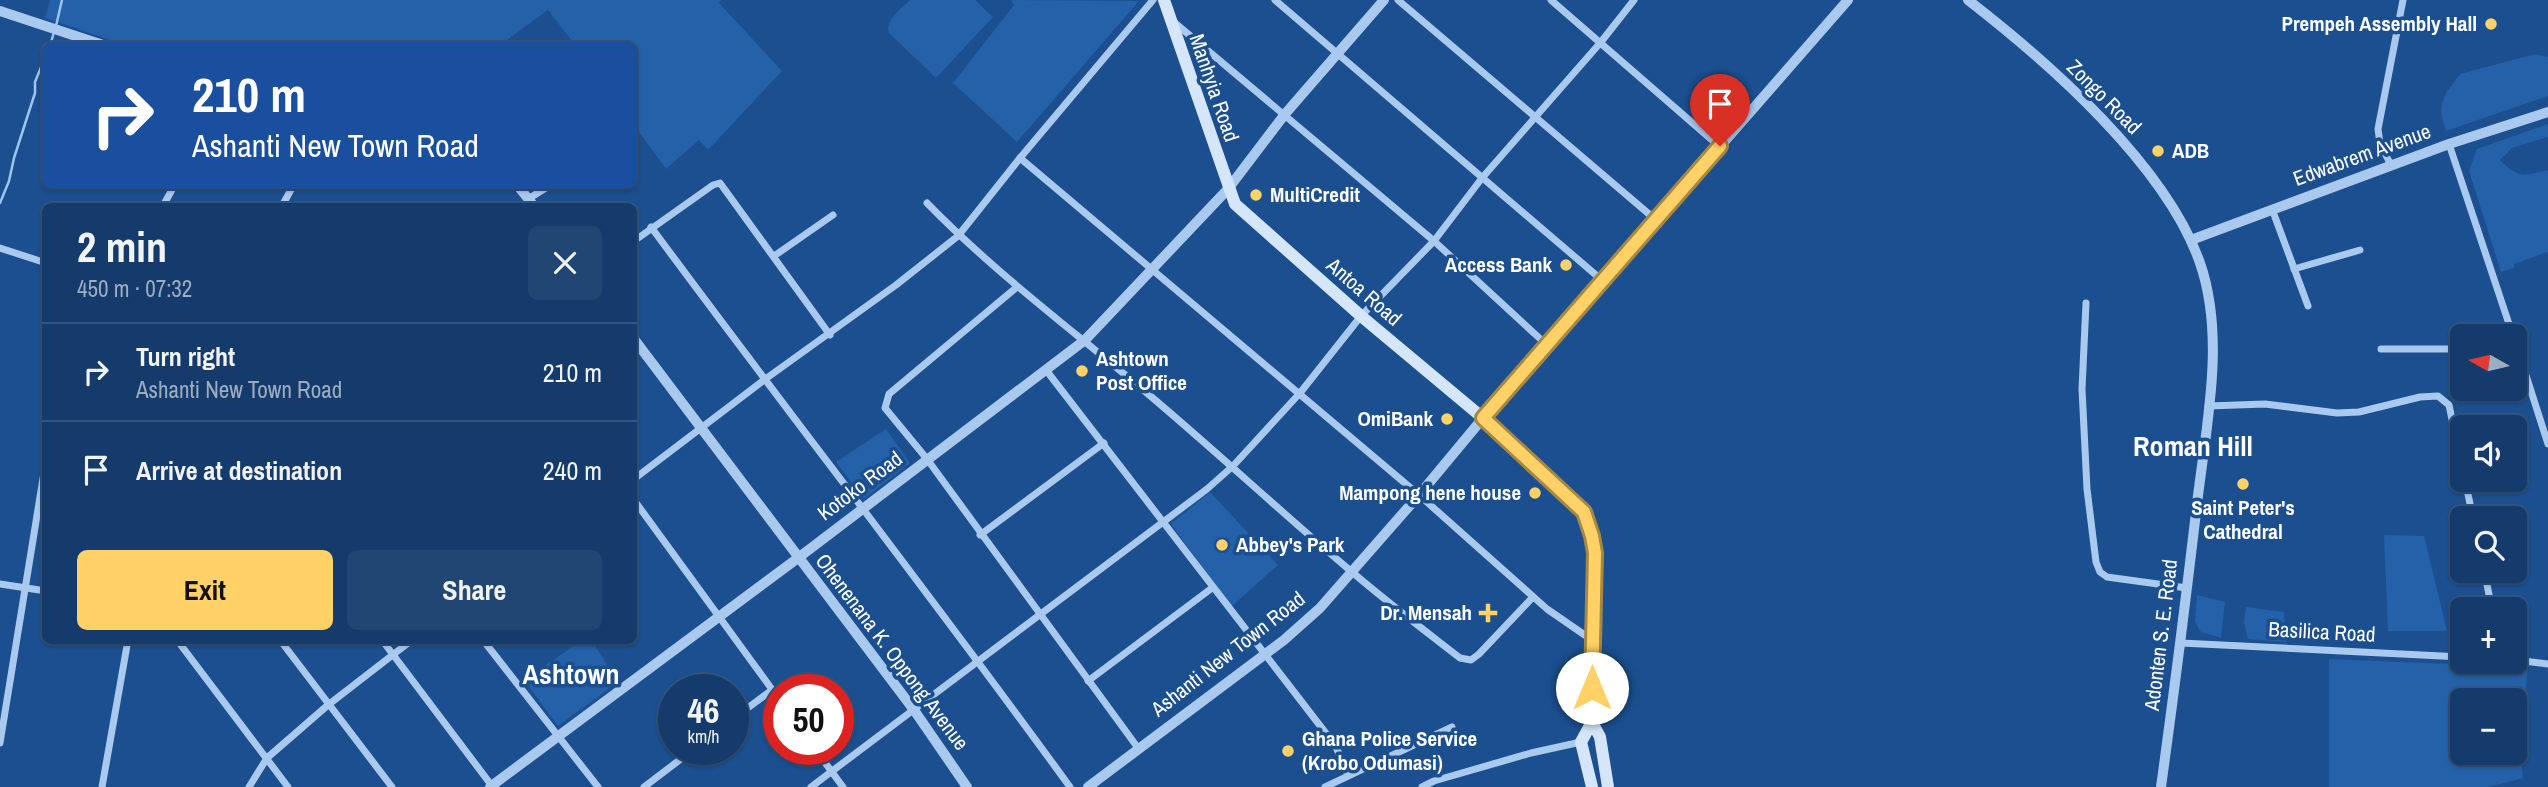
<!DOCTYPE html>
<html lang="en">
<head>
<meta charset="utf-8">
<style>
	:root { --surface:#143b6b; --page:#214673; --text:#f1f3f6; --muted:#9dadc1; --line:#33557e; --accent:#ffd166 }
	body { margin:0; font-family:"Archivo Narrow",sans-serif; background:var(--page); color:var(--text); height:100vh; display:flex; flex-direction:column; font-size:26px; white-space:nowrap }
	* { box-sizing:border-box; margin:0 }
	p { font-size:23px; color:var(--muted) }
	.icon { flex:none; width:38px; height:38px; fill:none; stroke:currentColor; stroke-width:2; stroke-linecap:round; stroke-linejoin:round }
	.map { position:relative; flex:1; overflow:hidden }
	.details { position:absolute; left:42px; top:203px; width:595px; height:441px; display:flex; flex-direction:column; background:var(--surface); border-radius:10px; box-shadow:0 2px 5px #0004,0 0 0 2px var(--line) }
	.details>* { flex:none }
	.hud { position:absolute; left:42px; top:42px; width:595px; height:147px; border-radius:10px; box-shadow:0 2px 5px #0004,0 0 0 2px var(--line); background:#1a4fa0; color:#fff; overflow:hidden }
	.needle { width:46px; rotate:278deg }
	.tools { position:absolute; left:2450px; top:324px; display:grid; gap:14px }
	.tools a { display:grid; place-items:center; width:77px; height:77px; border-radius:10px; background:var(--surface); box-shadow:0 2px 5px #0004,0 0 0 2px var(--line); font-size:35px }
	.speed { position:absolute; left:658px; top:674px; display:flex; gap:14px; font-size:35px; font-weight:700; text-align:center }
	.speed>* { display:grid; place-content:center; width:91px; height:91px; border-radius:50%; background:var(--surface); box-shadow:0 2px 5px #0004,0 0 0 2px var(--line); line-height:1 }
	.speed small { font-size:18px; font-weight:400 }
	.speed .limit { border:10px solid #d22; background:#fff; color:#111 }
	.pin { position:absolute; display:grid; place-items:center; width:60px; height:60px; color:#fff; margin:-72px -30px; border-radius:50% 50% 50% 0; rotate:-45deg; box-shadow:0 0 7px #0007 }
	.pin .icon { rotate:45deg }
	.me { position:absolute; width:77px; margin:-38px; rotate:0deg; stroke-linejoin:round; filter:drop-shadow(0 0 5px #0008) }
	.turn { display:flex; align-items:center; gap:24px; height:147px; padding:0 35px; font-size:32px }
	.turn .icon { width:91px; height:91px; stroke-width:2.5 }
	.turn b { display:block; font-size:49px; line-height:60px }
	.round { display:grid; place-items:center; flex:none; width:74px; height:74px; border-radius:10px; background:var(--page) }
	.headline { display:flex; align-items:center; justify-content:space-between; height:119px; padding:0 35px }
	h1 { font-size:42px; font-weight:700; line-height:52px }
	.button { display:flex; gap:14px; margin-top:auto; padding:14px 35px }
	.button a { flex:1; height:80px; border-radius:10px; background:var(--accent); color:#111; font-size:28px; font-weight:700; line-height:80px; text-align:center }
	.button a+a { background:var(--page); color:var(--text) }
	ul { padding:0; list-style:none }
	li { display:flex; align-items:center; gap:21px; height:98px; padding:0 35px; border-top:2px solid var(--line) }
	li div { flex:1 }
	li b { display:block; font-size:26px }
	li em { font-style:normal }
	.map>svg:first-child { display:block }
	.green { fill:#2461a8; fill-rule:evenodd }
	.lines { fill:none; stroke-linecap:round; stroke-linejoin:round }
	.stream { stroke:#9cc4f0; stroke-width:2.5 }
	.minor { stroke:#a9c9ee; stroke-width:7 }
	.tertiary { stroke:#a9c9ee; stroke-width:10 }
	.secondary { stroke:#d6e6fa; stroke-width:12 }
	.route-casing { stroke:#a68842; stroke-width:18 }
	.route { stroke:#ffd166; stroke-width:12 }
	.poi-dot { fill:#ffd166; stroke:#1b4f8f; stroke-width:2.5 }
	.labels { text-anchor:middle; stroke-width:7; stroke-linejoin:round; paint-order:stroke }
	.poi-label { font-size:21px; font-weight:bold; fill:#fff; stroke:#1b4f8f; text-anchor:end }
	.street-label { font-size:21px; fill:#fff; stroke:#1b4f8f }
	.district-label { font-size:28px; font-weight:bold; fill:#fff; stroke:#1b4f8f }
</style>
</head>
<body>
<div class="map">
<svg width="2548" height="787" viewBox="0 0 2548 787">
	<rect width="100%" height="100%" fill="#1b4f8f"/>
	<g class="green">
		<polygon points="50,0 721,0 719,3 782,71 708,150 699,140 666,169 634,125 634,46 575,45 548,10 500,45 125,45 45,18"/>
		<path d="M910,0H975L993,17L936,78L889,33C885,19 901,9 910,0Z"/>
		<polygon points="1011,0 1139,1 1017,142 953,83 1014,5"/>
		<polygon points="2535,54 2548,57 2548,96 2446,131 2441,114 2442,103 2446,93 2460,74"/>
		<path d="M2548,124V137L2512,148L2500,160C2519,179 2524,176 2548,170V252L2514,264V268L2501,272L2469,171L2477,149Z"/>
		<polygon points="886,429 910,463 864,499 836,462"/>
		<polygon points="1210,492 1278,565 1231,607 1171,524"/>
		<polygon points="2384,535 2424,536 2447,631 2388,631"/>
		<polygon points="2197,595 2225,602 2221,638 2201,632 2195,622"/>
		<polygon points="2246,607 2284,612 2286,642 2248,639 2244,622"/>
		<polygon points="592,641 618,682 558,726 524,680 581,641"/>
		<path d="M2329,659L2528,667L2520,744L2523,778L2489,787H2329ZM2515,700V752H2462V700Z"/>
	</g>
	<g class="lines">
		<g class="stream">
			<polyline points="56,26 62,0"/>
			<polyline points="50,46 54,32"/>
			<polyline points="0,203 9,181 14,158 35,93 35,82 46,55"/>
		</g>
		<g class="minor">
			<polyline points="1275,0 1603,281"/>
			<polyline points="1398,0 1656,220"/>
			<polyline points="1551,0 1719,146"/>
			<polyline points="1175,23 1434,241 1548,346"/>
			<polyline points="2449,144 2513,336"/>
			<polyline points="1020,158 1419,495 1547,609 1592,640"/>
			<polyline points="2391,165 2380,144 2378,129 2403,0"/>
			<polyline points="528,199 549,186"/>
			<path d="M927,203C995,273 1074,331 1148,394C1217,452 1283,514 1352,572C1387,602 1424,630 1460,658L1471,660L1479,654L1533,597"/>
			<polyline points="163,206 174,186"/>
			<polyline points="282,206 293,186"/>
			<polyline points="2272,209 2308,306"/>
			<path d="M651,227C790,415 933,598 1070,787"/>
			<polyline points="634,241 713,185 720,183 830,335"/>
			<polyline points="0,248 46,263"/>
			<polyline points="774,256 833,215"/>
			<polyline points="2294,269 2360,250"/>
			<polyline points="1017,287 889,394 885,408 927,459 1138,748"/>
			<polyline points="2086,303 2082,389 2087,489 2096,562 2100,572 2107,577 2187,588"/>
			<polyline points="2515,341 2548,444"/>
			<polyline points="2381,349 2462,349"/>
			<polyline points="1046,370 1328,736 1336,747 1348,775"/>
			<polyline points="2208,406 2265,404 2337,413 2359,412 2420,397 2438,396 2449,405 2462,467"/>
			<polyline points="634,479 764,380 896,285 958,236 1020,158 1153,0"/>
			<polyline points="2465,480 2473,518"/>
			<polyline points="634,500 779,699"/>
			<polyline points="980,535 1104,443"/>
			<polyline points="2484,570 2492,609"/>
			<polyline points="0,584 46,591"/>
			<polyline points="177,640 288,787"/>
			<polyline points="280,640 392,787"/>
			<polyline points="382,640 492,786"/>
			<polyline points="483,640 598,787"/>
			<polyline points="2181,643 2462,657"/>
			<polyline points="2515,660 2548,664"/>
			<polyline points="1088,681 1212,588"/>
			<polyline points="733,719 772,690"/>
			<polyline points="0,743 46,460"/>
			<polyline points="815,749 843,787"/>
			<polyline points="102,787 128,640"/>
			<polyline points="249,787 267,758 328,705 412,640"/>
			<polyline points="644,787 694,749"/>
			<polyline points="811,787 1207,489 1233,466 1300,393 1361,316 1434,241 1482,178 1601,42 1634,0"/>
			<polyline points="1325,787 1452,727"/>
			<polyline points="1422,787 1434,781 1531,753 1581,742"/>
		</g>
		<g class="tertiary">
			<path d="M1968,0C2048,62 2166,165 2200,263C2226,338 2206,426 2197,504C2186,598 2174,693 2161,787"/>
			<polyline points="0,11 106,46"/>
			<polyline points="518,186 534,206"/>
			<polyline points="2191,240 2449,144 2548,112"/>
			<polyline points="634,339 914,710 967,787"/>
			<polyline points="490,787 798,558 1085,340 1228,189 1285,114 1384,0"/>
			<polyline points="1088,787 1284,640 1320,608 1419,495 1483,418 1848,0"/>
		</g>
		<g class="secondary">
			<polyline points="1164,0 1235,204 1361,316 1483,418 1584,512 1592,536 1595,553 1592,722 1581,742 1592,787"/>
			<polyline points="1592,722 1600,737 1608,787"/>
		</g>
	</g>
	<g class="lines">
		<g class="route-casing">
			<polyline id="route" points="1592,688 1595,553 1592,536 1584,512 1483,418 1720,146"/>
		</g>
		<use href="#route" class="route"/>
	</g>
	<g class="poi-dot">
		<circle cx="2491" cy="24" r="7"/>
		<circle cx="2158" cy="151" r="7"/>
		<circle cx="1256" cy="195" r="7"/>
		<circle cx="1566" cy="265" r="7"/>
		<circle cx="1082" cy="371" r="7"/>
		<circle cx="1447" cy="419" r="7"/>
		<circle cx="2243" cy="484" r="7"/>
		<circle cx="1535" cy="493" r="7"/>
		<circle cx="1222" cy="545" r="7"/>
		<path d="M1484.5 602.5h7v7h7v7h-7v7h-7v-7h-7v-7h7z"/>
		<circle cx="1288" cy="751" r="7"/>
	</g>
	<g class="labels">
		<g class="poi-label">
			<text x="2477" y="31">Prempeh Assembly Hall</text>
			<text x="2172" y="158" text-anchor="start">ADB</text>
			<text x="1270" y="202" text-anchor="start">MultiCredit</text>
			<text x="1552" y="272">Access Bank</text>
			<text x="1096" y="366" text-anchor="start">Ashtown<tspan x="1096" dy="24">Post Office</tspan></text>
			<text x="1433" y="426">OmiBank</text>
			<text x="1521" y="500">Mampong hene house</text>
			<text x="2243" y="515" text-anchor="middle">Saint Peter's<tspan x="2243" dy="24">Cathedral</tspan></text>
			<text x="1236" y="552" text-anchor="start">Abbey's Park</text>
			<text x="1472" y="620">Dr. Mensah</text>
			<text x="1302" y="746" text-anchor="start">Ghana Police Service<tspan x="1302" dy="24">(Krobo Odumasi)</tspan></text>
		</g>
		<g class="street-label">
			<text transform="translate(1214 88) rotate(71)" y="7">Manhyia Road</text>
			<text transform="translate(2104 97) rotate(45)" y="7">Zongo Road</text>
			<text transform="translate(2362 155) rotate(-20)" y="7">Edwabrem Avenue</text>
			<text transform="translate(1364 292) rotate(41)" y="7">Antoa Road</text>
			<text transform="translate(860 486) rotate(-37)" y="7">Kotoko Road</text>
			<text transform="translate(2322 632) rotate(3)" y="7">Basilica Road</text>
			<text transform="translate(2161 635) rotate(-83)" y="7">Adonten S. E. Road</text>
			<text transform="translate(892 652) rotate(53)" y="7">Ohenenana K. Oppong Avenue</text>
			<text transform="translate(1228 654) rotate(-38)" y="7">Ashanti New Town Road</text>
		</g>
		<g class="district-label">
			<text x="2193" y="456">Roman Hill</text>
			<text x="571" y="684">Ashtown</text>
		</g>
	</g>
</svg>
<div class="tools">
<a><svg class="needle" viewBox="-14 -14 28 28"><path d="M0-13l5 13h-10z" fill="#e53935"/><path d="M0 13l5-13h-10z" fill="#9dadc1"/></svg></a>
<a><svg class="icon" aria-label="sound" viewBox="0 0 24 24"><path d="M4 9h4l5-4v14l-5-4H4zM17 9q2 3 0 6"/></svg></a>
<a><svg class="icon" aria-label="search" viewBox="0 0 24 24"><circle cx="10" cy="10" r="6"/><path d="M15 15l6 6"/></svg></a>
<a>+</a>
<a>−</a>
</div>
<div class="speed"><div>46<small>km/h</small></div><div class="limit">50</div></div>
<div class="pin" style="left:1720px;top:146px;background:#d93025"><svg class="icon" aria-label="arrive" viewBox="0 0 24 24"><path d="M6 21V4h12l-3 4 3 4H6"/></svg></div>
<svg class="me" style="left:1592px;top:688px" viewBox="-20 -20 40 40"><circle r="19" fill="#fff"/><path d="M0-13L10 11 0 6-10 11z" fill="#ffd166"/></svg>
<div class="hud">
<div class="turn"><svg class="icon" aria-label="right" viewBox="0 0 24 24"><path d="M7 20v-9h11M14 6l5 5-5 5"/></svg><div><b>210 m</b>Ashanti New Town Road</div></div>
</div>
<section class="details">
<div class="headline"><div><h1>2 min</h1><p>450 m · 07:32</p></div><a class="round"><svg class="icon" aria-label="close" viewBox="0 0 24 24"><path d="M6 6l12 12M18 6L6 18"/></svg></a></div>
<ul>
<li><svg class="icon" aria-label="right" viewBox="0 0 24 24"><path d="M7 20v-9h11M14 6l5 5-5 5"/></svg><div><b>Turn right</b><p>Ashanti New Town Road</p></div><em>210 m</em></li>
<li><svg class="icon" aria-label="arrive" viewBox="0 0 24 24"><path d="M6 21V4h12l-3 4 3 4H6"/></svg><div><b>Arrive at destination</b></div><em>240 m</em></li>
</ul>
<div class="button"><a>Exit</a><a>Share</a></div>
</section>
</div>
</body>
</html>
